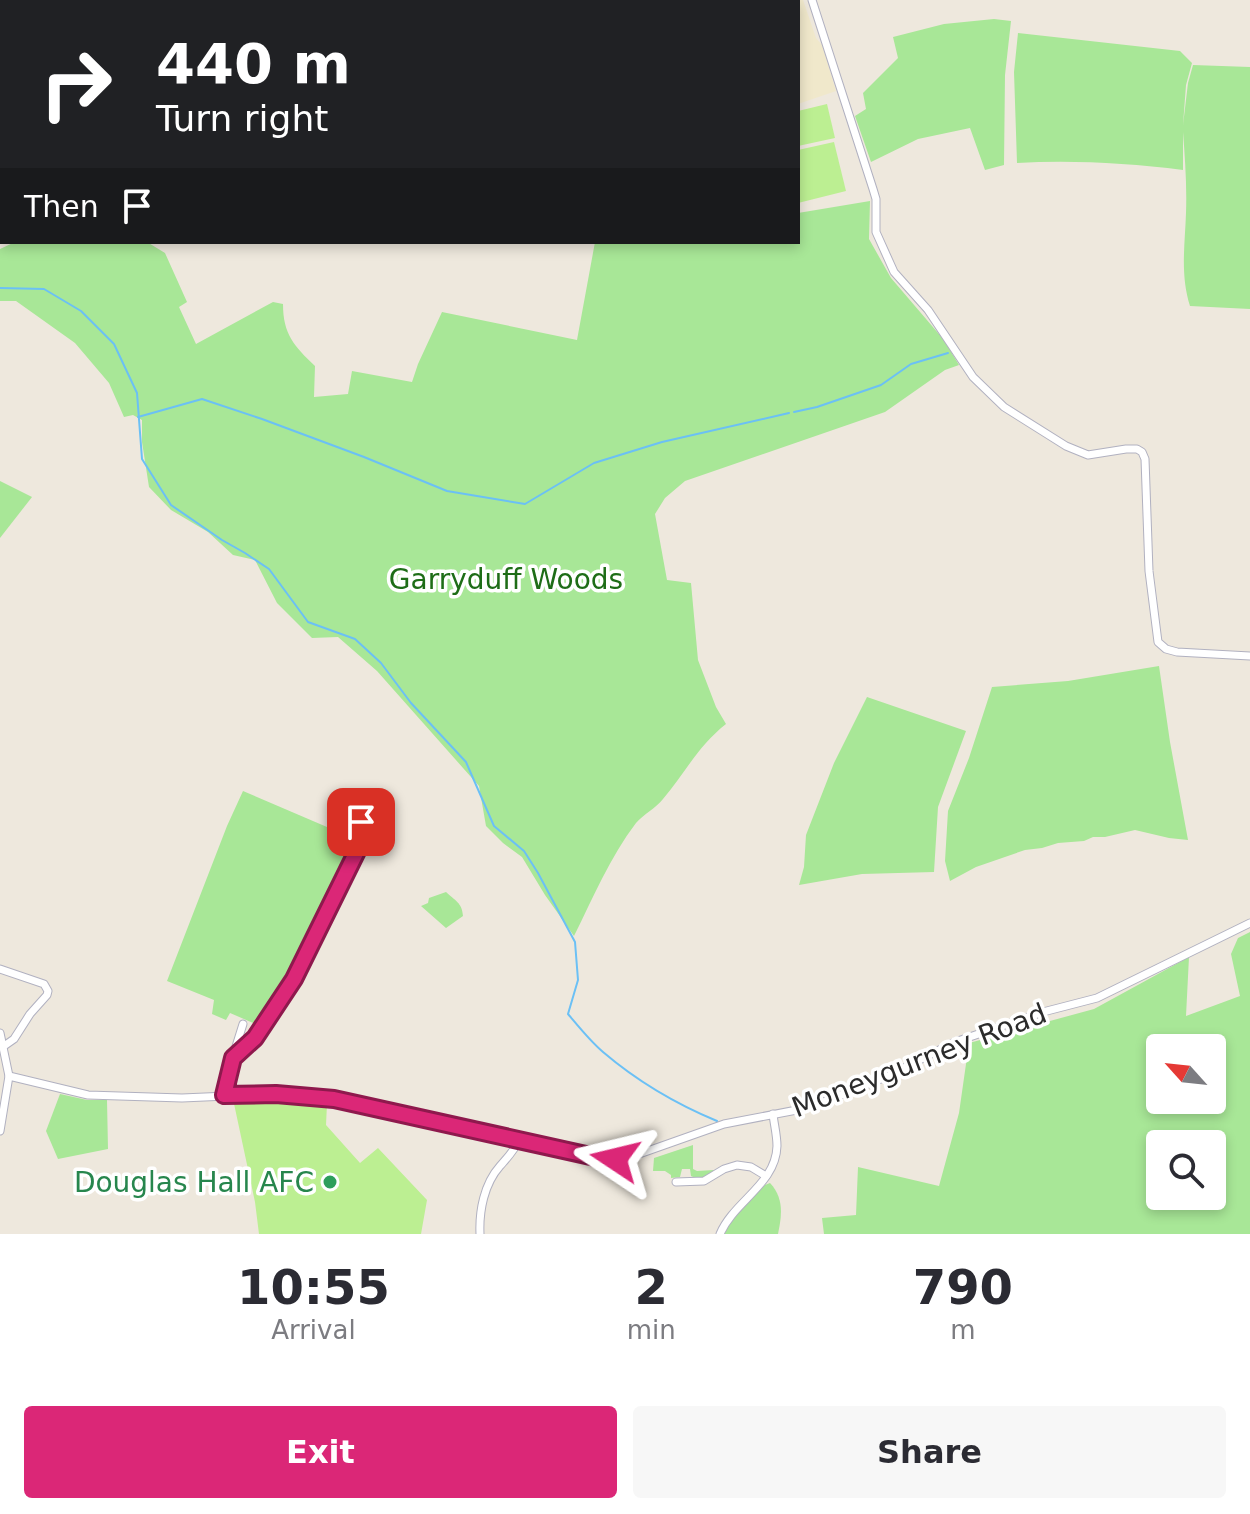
<!DOCTYPE html>
<html lang="en">
<head>
<meta charset="utf-8">
<style>
	:root { --surface:#fff; --page:#f7f7f7; --text:#2b2b33; --muted:#7c7c81; --accent:#db2777 }
	body { margin:0; font-family:"DejaVu Sans",sans-serif; background:var(--page); color:var(--text); height:100vh; display:flex; flex-direction:column; font-size:30px; white-space:nowrap }
	* { box-sizing:border-box; margin:0 }
	p { font-size:26px; color:var(--muted) }
	.icon { flex:none; width:44px; height:44px; fill:none; stroke:currentColor; stroke-width:2; stroke-linecap:round; stroke-linejoin:round }
	.map { position:relative; height:1234px; overflow:hidden }
	.panel { display:flex; flex-direction:column; background:var(--surface); flex:1 }
	.panel>* { flex:none }
	.guide { position:absolute; left:0px; top:0px; width:800px; height:244px; box-shadow:0 4px 12px #0003; background:#202124; color:#fff; overflow:hidden }
	.needle { width:52px; rotate:297deg }
	.buttons { position:absolute; left:1146px; top:1034px; display:grid; gap:16px }
	.buttons a { display:grid; place-items:center; width:80px; height:80px; border-radius:8px; background:var(--surface); box-shadow:0 4px 12px #0003; font-size:40px }
	.pin { position:absolute; display:grid; place-items:center; width:68px; height:68px; color:#fff; margin:-34px; border-radius:16px; box-shadow:0 4px 12px #0006 }
	.me { position:absolute; width:88px; margin:-44px; rotate:280deg; stroke-linejoin:round; filter:drop-shadow(0 0 6px #0008) }
	.turn { display:flex; align-items:center; gap:28px; height:168px; padding:0 24px; font-size:36px }
	.turn .icon { width:104px; height:104px; stroke-width:2.5 }
	.turn b { display:block; font-size:56px; line-height:68px }
	.then { display:flex; align-items:center; height:76px; padding:0 24px; background:#0003; gap:16px; font-size:30px }
	.eta { display:flex; justify-content:space-evenly; align-items:center; height:136px; text-align:center }
	.eta b { font-size:48px; font-weight:700; line-height:56px }
	.primary-button { display:flex; gap:16px; margin-top:auto; padding:16px 24px }
	.primary-button a { flex:1; height:92px; border-radius:8px; background:var(--accent); color:#fff; font-size:32px; font-weight:700; line-height:92px; text-align:center }
	.primary-button a+a { background:var(--page); color:var(--text) }
	.map>svg:first-child { display:block }
	.education { fill:#f0e8cb }
	.green { fill:#a8e797; fill-rule:evenodd }
	.pitch { fill:#bcef92 }
	.lines { fill:none; stroke-linecap:round; stroke-linejoin:round }
	.stream { stroke:#6bc0f5; stroke-width:2 }
	.minor-casing { stroke:#b1b1c0; stroke-width:9 }
	.minor { stroke:#fff; stroke-width:7 }
	.route-casing { stroke:#8e194d; stroke-width:20 }
	.route { stroke:#db2777; stroke-width:14 }
	.leisure-dot { fill:#2e9e5b; stroke:#fff; stroke-width:3 }
	.labels { text-anchor:middle; stroke-width:7; stroke-linejoin:round; paint-order:stroke }
	.park-label { font-size:28px; fill:#1e6d17; stroke:#fff }
	.street-label { font-size:28px; fill:#2b2b2b; stroke:#fff }
	.leisure-label { font-size:28px; fill:#27864d; stroke:#fff; text-anchor:end }
</style>
</head>
<body>
<div class="map">
<svg width="1250" height="1234" viewBox="0 0 1250 1234">
	<rect width="100%" height="100%" fill="#eee8dd"/>
	<polygon class="education" points="735,0 803,0 816,38 822,45 836,91 798,104 798,2 736,2"/>
	<g class="green">
		<polygon points="994,19 1011,21 1005,75 1004,165 985,170 970,128 918,139 871,162 855,116 866,109 863,93 898,58 893,37 944,24"/>
		<path d="M1018,33L1180,51L1192,63L1186,85L1183,125L1188,83L1193,65L1250,67V309L1190,306C1180,275 1185,244 1186,213C1187,186 1185,158 1183,132V170C1127,163 1072,160 1017,163L1014,72Z"/>
		<path d="M870,201L869,239L891,278L944,340L959,365L945,370L885,412L685,481L665,498L655,514L667,580L691,583L698,660L716,707L726,724C698,746 685,773 663,799C656,808 644,814 636,823C610,857 593,898 574,936L545,895L522,857L503,843L486,826L479,786L377,671L338,637L312,638L277,603L255,560L233,555L208,532L171,510L149,487L142,442V420L133,415L124,417L109,383L75,343L16,301H0V249L15,242H147L165,253L187,302L179,307L196,344L273,302L283,304C283,334 294,346 315,366L314,397L348,394L352,371L412,382L418,364L442,312L577,340L595,242H798V213Z"/>
		<polygon points="0,481 32,497 0,538"/>
		<polygon points="1159,666 1170,742 1188,840 1169,838 1135,830 1105,837 1093,837 1084,841 1058,843 1042,848 1025,850 976,867 950,881 945,861 948,811 969,758 992,687 1068,681"/>
		<polygon points="867,697 966,731 938,807 934,872 862,874 799,885 804,867 806,835 834,763"/>
		<polygon points="243,791 334,830 358,838 286,984 258,1025 230,1013 226,1020 212,1014 214,1000 167,981 227,826"/>
		<path d="M446,892C455,901 462,902 463,916L446,928L421,906L428,903L429,898Z"/>
		<path d="M1250,932V1234H824L822,1218L856,1215L858,1167L939,1186L959,1113L969,1043L1094,1009L1189,957L1186,1016L1240,996L1231,954L1238,938ZM1212,1048V1100H1160V1048ZM1212,1144V1196H1160V1144Z"/>
		<polygon points="60,1094 87,1100 107,1100 108,1149 58,1159 46,1131"/>
		<path d="M693,1145V1169L697,1171L714,1170C709,1176 699,1180 691,1176L690,1169H682L680,1177L671,1178V1175L665,1171H653L654,1158Z"/>
		<path d="M770,1183C784,1198 782,1215 778,1234H722L733,1216L765,1185Z"/>
	</g>
	<g class="pitch">
		<polygon points="827,104 835,138 798,146 798,111"/>
		<polygon points="834,142 846,191 798,203 798,150"/>
		<polygon points="233,1099 309,1099 327,1104 326,1125 360,1163 378,1148 427,1200 421,1234 259,1234 255,1202"/>
	</g>
	<g class="lines">
		<g class="stream">
			<path d="M0,288L44,289L81,311L114,344L137,393L142,459L171,505L222,540L245,553L269,569L308,622L355,639L381,663L411,703L466,762L494,826L524,851L538,873L575,942L578,980L568,1014C579,1027 590,1041 603,1052C637,1081 676,1104 717,1121"/>
			<polyline points="794,412 817,407 881,385 911,364 948,353"/>
			<polyline points="138,417 202,399 262,419 364,457 447,491 525,504 594,463 662,442 789,413"/>
		</g>
		<g class="minor-casing">
			<g id="minor">
				<polyline points="812,0 873,189 876,199 876,232 894,272 928,310 973,377 1004,407 1066,446 1088,455 1126,449 1137,449 1142,452 1145,459 1149,571 1158,642 1166,649 1177,652 1250,656"/>
				<polyline points="0,969 44,984 48,991 47,995 30,1014 14,1039 4,1046"/>
				<polyline points="0,1033 9,1076 0,1131"/>
				<polyline points="233,1056 243,1024"/>
				<polyline points="9,1076 88,1095 182,1098 276,1094 318,1096 595,1157 625,1159 724,1124 802,1109 821,1103 888,1076 955,1042 1043,1012 1097,998 1250,923"/>
				<path d="M224,1095L233,1058L244,1050L255,1038L284,995L353,859C362,840 370,832 353,814"/>
				<polyline points="676,1182 704,1181 724,1169 737,1165 751,1167 766,1176"/>
				<path d="M480,1234C479,1211 484,1184 500,1166C508,1157 514,1151 519,1140"/>
				<path d="M720,1234C734,1201 776,1184 777,1146C777,1135 774,1124 773,1114"/>
			</g>
		</g>
		<use href="#minor" class="minor"/>
	</g>
	<g class="lines">
		<g class="route-casing">
			<polyline id="route" points="361,822 364,831 363,839 294,979 255,1038 233,1058 224,1095 276,1094 334,1099 595,1157 615,1159"/>
		</g>
		<use href="#route" class="route"/>
	</g>
	<circle class="leisure-dot" cx="330" cy="1182" r="8"/>
	<g class="labels">
		<g class="park-label">
			<text x="506" y="589">Garryduff Woods</text>
		</g>
		<g class="street-label">
			<text transform="translate(919 1060) rotate(-21)" y="10">Moneygurney Road</text>
		</g>
		<g class="leisure-label">
			<text x="314" y="1192">Douglas Hall AFC</text>
		</g>
	</g>
</svg>
<div class="buttons">
<a><svg class="needle" viewBox="-14 -14 28 28"><path d="M0-13l5 13h-10z" fill="#e53935"/><path d="M0 13l5-13h-10z" fill="#7c7c81"/></svg></a>
<a><svg class="icon" aria-label="search" viewBox="0 0 24 24"><circle cx="10" cy="10" r="6"/><path d="M15 15l6 6"/></svg></a>
</div>
<div class="pin" style="left:361px;top:822px;background:#d93025"><svg class="icon" aria-label="arrive" viewBox="0 0 24 24"><path d="M6 21V4h12l-3 4 3 4H6"/></svg></div>
<svg class="me" style="left:615px;top:1159px" viewBox="-20 -20 40 40"><path d="M0-17L14 15 0 8-14 15z" fill="#db2777" stroke="#fff" stroke-width="4"/></svg>
<div class="guide">
<div class="turn"><svg class="icon" aria-label="right" viewBox="0 0 24 24"><path d="M7 20v-9h11M14 6l5 5-5 5"/></svg><div><b>440 m</b>Turn right</div></div>
<div class="then">Then<svg class="icon" aria-label="arrive" viewBox="0 0 24 24"><path d="M6 21V4h12l-3 4 3 4H6"/></svg></div>
</div>
</div>
<section class="panel">
<div class="eta">
<div><b>10:55</b><p>Arrival</p></div>
<div><b>2</b><p>min</p></div>
<div><b>790</b><p>m</p></div>
</div>
<div class="primary-button"><a>Exit</a><a>Share</a></div>
</section>
</body>
</html>
